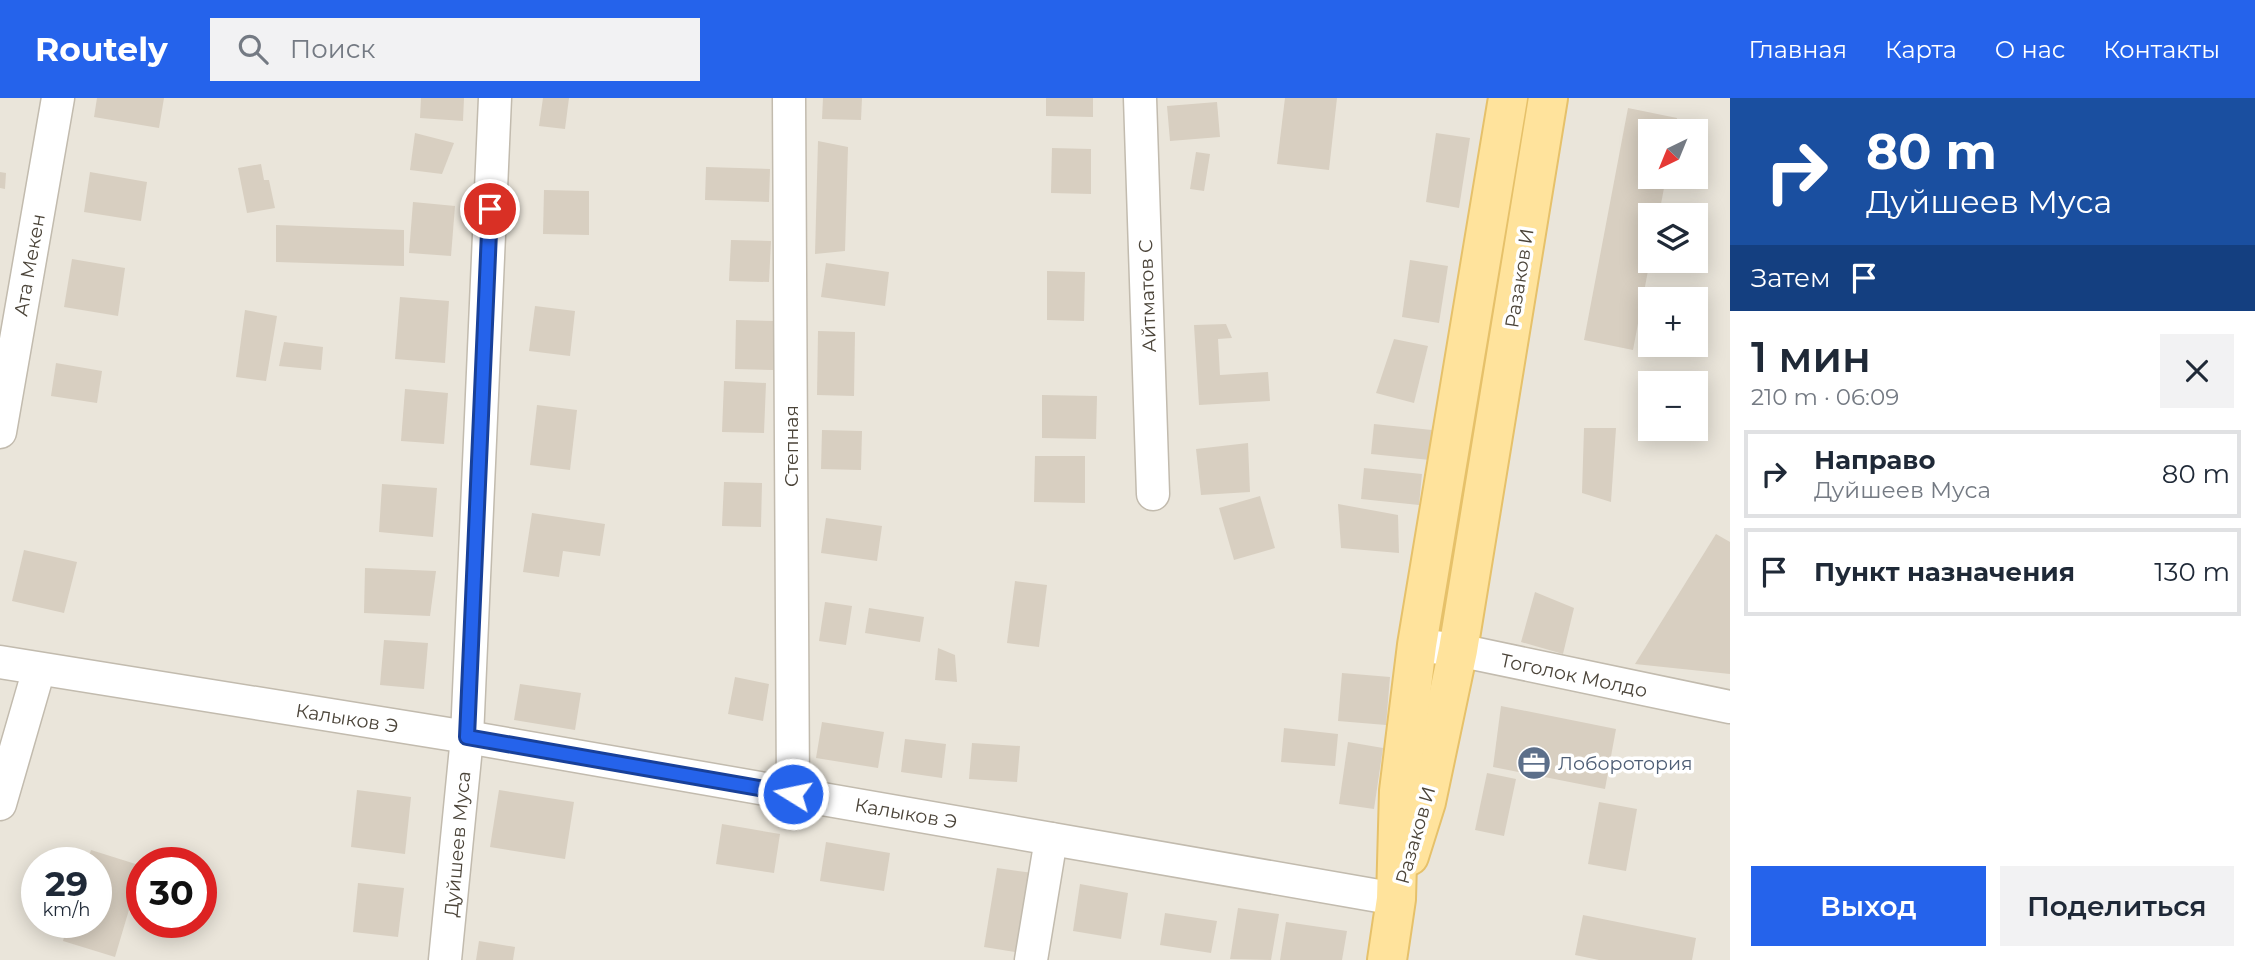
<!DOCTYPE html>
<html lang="ru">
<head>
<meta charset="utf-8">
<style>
	:root { --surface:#fff; --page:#f2f2f3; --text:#1f2937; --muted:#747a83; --line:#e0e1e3; --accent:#2563eb }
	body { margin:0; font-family:Montserrat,sans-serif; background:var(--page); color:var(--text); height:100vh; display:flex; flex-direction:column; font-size:26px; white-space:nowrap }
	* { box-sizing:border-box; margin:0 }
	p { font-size:23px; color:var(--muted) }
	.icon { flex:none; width:38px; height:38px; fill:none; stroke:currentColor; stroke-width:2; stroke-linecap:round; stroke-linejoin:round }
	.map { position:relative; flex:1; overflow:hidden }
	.side { display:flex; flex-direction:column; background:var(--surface); width:525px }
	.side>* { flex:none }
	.top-card { background:#1a4fa0; color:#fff; overflow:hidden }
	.needle { width:46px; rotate:223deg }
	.fabs { position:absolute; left:1638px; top:21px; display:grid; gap:14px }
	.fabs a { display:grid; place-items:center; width:70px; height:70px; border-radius:0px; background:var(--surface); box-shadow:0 4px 18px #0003; font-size:35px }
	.speed { position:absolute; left:21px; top:749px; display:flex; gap:14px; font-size:35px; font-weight:700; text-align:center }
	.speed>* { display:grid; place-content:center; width:91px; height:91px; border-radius:50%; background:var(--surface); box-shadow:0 4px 18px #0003; line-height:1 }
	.speed small { font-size:18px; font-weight:400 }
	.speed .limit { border:10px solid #d22; background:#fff; color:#111 }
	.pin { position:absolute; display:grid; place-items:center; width:60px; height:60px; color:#fff; margin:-30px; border:4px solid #fff; border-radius:50%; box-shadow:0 2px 7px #0007 }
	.me { position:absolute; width:77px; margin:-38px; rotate:280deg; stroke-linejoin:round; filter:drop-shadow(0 0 5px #0008) }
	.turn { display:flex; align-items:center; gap:24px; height:147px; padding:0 21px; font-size:32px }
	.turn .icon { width:91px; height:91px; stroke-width:2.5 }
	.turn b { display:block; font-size:49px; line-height:60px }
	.then { display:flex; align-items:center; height:66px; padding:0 21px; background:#0003; gap:14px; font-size:26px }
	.round { display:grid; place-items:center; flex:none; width:74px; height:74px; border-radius:0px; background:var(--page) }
	.summary { display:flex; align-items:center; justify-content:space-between; height:119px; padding:0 21px }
	h1 { font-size:42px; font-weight:600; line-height:52px }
	.cta { display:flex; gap:14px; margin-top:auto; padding:14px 21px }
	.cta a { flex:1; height:80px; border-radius:0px; background:var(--accent); color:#fff; font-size:28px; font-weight:600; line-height:80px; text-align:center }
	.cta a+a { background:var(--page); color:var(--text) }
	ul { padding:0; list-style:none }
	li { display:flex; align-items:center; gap:21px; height:88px; margin:0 14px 10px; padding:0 7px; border:4px solid var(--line); border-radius:0px }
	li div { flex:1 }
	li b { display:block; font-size:26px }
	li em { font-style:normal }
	header { display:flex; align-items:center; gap:42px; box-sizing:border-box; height:98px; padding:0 35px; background:var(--accent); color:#fff }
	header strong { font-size:33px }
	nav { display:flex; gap:38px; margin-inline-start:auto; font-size:24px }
	.search { width:490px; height:63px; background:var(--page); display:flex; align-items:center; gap:18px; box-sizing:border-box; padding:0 24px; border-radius:0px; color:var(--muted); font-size:26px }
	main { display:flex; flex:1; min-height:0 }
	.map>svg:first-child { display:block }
	.residential { fill:#eae5da; fill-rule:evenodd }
	.building { fill:#d8cfc1 }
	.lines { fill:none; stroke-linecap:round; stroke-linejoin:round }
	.minor-casing { stroke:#c2bbae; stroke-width:35 }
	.major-casing { stroke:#e6c16a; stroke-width:42 }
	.minor { stroke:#fff; stroke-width:32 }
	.major { stroke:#ffe39c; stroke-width:38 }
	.route-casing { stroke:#184099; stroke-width:18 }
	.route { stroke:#2563eb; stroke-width:12 }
	.labels { text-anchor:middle; stroke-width:7; stroke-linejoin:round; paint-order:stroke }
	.street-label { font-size:19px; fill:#4b4439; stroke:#fff }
	.service-label { font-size:19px; fill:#4e5e75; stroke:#fff; text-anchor:start }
</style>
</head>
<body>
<header>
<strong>Routely</strong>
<div class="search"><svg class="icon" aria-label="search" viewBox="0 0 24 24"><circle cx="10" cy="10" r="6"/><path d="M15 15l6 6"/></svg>Поиск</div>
<nav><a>Главная</a><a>Карта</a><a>О нас</a><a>Контакты</a></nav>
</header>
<main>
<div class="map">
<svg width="1730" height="862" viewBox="0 0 1730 862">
	<rect width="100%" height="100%" fill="#f6f3ec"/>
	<path class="residential" d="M0,0H1730V862H0ZM1650,33H1696V79H1650ZM1650,117H1696V163H1650ZM1650,201H1696V247H1650ZM1650,285H1696V331H1650ZM37,765H96V824H37ZM142,765H201V824H142Z"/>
	<g class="building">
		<polygon points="97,0 164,0 159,30 94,19"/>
		<polygon points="421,0 464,0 463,23 420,20"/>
		<polygon points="543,0 569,0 565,31 539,28"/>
		<polygon points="823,0 862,0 861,22 822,21"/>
		<polygon points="1046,0 1093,0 1093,19 1046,18"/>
		<polygon points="1285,0 1337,0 1329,72 1277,66"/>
		<polygon points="1217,4 1220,39 1170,43 1167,8"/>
		<polygon points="1628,10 1677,20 1675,33 1650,33 1650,79 1666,79 1659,117 1650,117 1650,162 1633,252 1584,242"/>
		<polygon points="415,35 454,45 442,76 410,72"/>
		<polygon points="1436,35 1470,40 1459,110 1426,104"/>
		<polygon points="818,43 848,49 845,153 815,156"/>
		<polygon points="1052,50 1091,51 1091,96 1051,95"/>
		<polygon points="1196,54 1210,56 1204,93 1190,91"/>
		<polygon points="261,66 264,82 269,82 275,110 247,115 238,70"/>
		<polygon points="706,69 770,71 769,104 705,102"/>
		<polygon points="0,74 6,75 5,91 0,90"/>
		<polygon points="90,74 147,84 141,123 84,114"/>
		<polygon points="544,92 589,93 589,137 543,136"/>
		<polygon points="413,104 455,108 451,158 409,155"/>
		<polygon points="276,127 404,132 404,168 276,164"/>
		<polygon points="731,142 771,143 769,184 729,183"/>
		<polygon points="72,161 125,170 118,218 64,209"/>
		<polygon points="1410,162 1448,168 1439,225 1402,219"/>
		<polygon points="826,165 889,174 885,208 821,199"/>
		<polygon points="1047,173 1085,174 1084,223 1047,222"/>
		<polygon points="400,199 449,203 445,265 395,261"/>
		<polygon points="535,208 575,213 570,258 529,253"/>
		<polygon points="245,212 277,218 266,283 236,279"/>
		<polygon points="736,222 775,223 773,272 735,271"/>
		<polygon points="1226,226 1232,240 1218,241 1220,277 1268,274 1270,303 1199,307 1194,227"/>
		<polygon points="818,233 855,234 854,298 817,297"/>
		<polygon points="1394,241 1428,248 1414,305 1376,295"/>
		<polygon points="284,244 323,249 321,272 279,268"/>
		<polygon points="56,265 102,273 97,305 51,298"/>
		<polygon points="724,283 766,285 764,335 722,334"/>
		<polygon points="405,291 448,295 444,346 401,343"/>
		<polygon points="1042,297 1097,298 1096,341 1042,340"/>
		<polygon points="537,307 577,312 570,372 530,367"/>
		<polygon points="1374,326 1432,332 1430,362 1371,356"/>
		<polygon points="1584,330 1616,330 1611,404 1582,395"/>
		<polygon points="822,332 862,333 861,372 821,371"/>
		<polygon points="1248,345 1250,394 1201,397 1196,351"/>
		<polygon points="1035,358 1085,358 1085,405 1034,404"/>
		<polygon points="1364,370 1422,376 1419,407 1361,401"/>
		<polygon points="724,384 762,385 761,429 722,428"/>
		<polygon points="382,386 437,390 433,439 379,434"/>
		<polygon points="1260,398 1275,450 1234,462 1219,410"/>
		<polygon points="1338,406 1398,417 1399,455 1341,450"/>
		<polygon points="532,415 605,426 600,458 563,453 559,479 523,474"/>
		<polygon points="826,420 882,428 877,463 821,455"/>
		<polygon points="1716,436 1730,444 1730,576 1635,566"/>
		<polygon points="24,452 77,464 64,515 12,503"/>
		<polygon points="365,470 436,473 430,518 364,515"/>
		<polygon points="1015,483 1047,487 1039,549 1007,545"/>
		<polygon points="1535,494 1574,510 1563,556 1521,544"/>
		<polygon points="825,504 852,508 846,547 819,543"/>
		<polygon points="869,510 924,519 920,544 865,535"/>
		<polygon points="384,542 428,545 424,591 380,587"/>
		<polygon points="938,550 955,557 957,584 935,582"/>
		<polygon points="1342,575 1390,579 1386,627 1338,623"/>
		<polygon points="735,579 769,586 763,623 728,616"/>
		<polygon points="520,586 581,595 575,632 514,622"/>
		<polygon points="1501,608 1616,631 1605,691 1493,669"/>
		<polygon points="822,624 884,634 878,670 816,660"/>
		<polygon points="1284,630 1338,636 1335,668 1281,664"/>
		<polygon points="905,641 946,646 942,680 901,674"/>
		<polygon points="1348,644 1383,650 1374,711 1339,706"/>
		<polygon points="972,645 1020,648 1017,684 969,681"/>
		<polygon points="1487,675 1516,681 1504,738 1475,732"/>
		<polygon points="357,692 411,699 405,756 351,749"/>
		<polygon points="499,692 574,704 565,761 490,749"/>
		<polygon points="1599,704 1637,711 1626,773 1588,766"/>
		<polygon points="722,726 780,736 774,775 716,766"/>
		<polygon points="826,744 890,755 884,793 820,783"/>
		<polygon points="91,752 142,768 115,859 63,843 68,824 96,824 96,765 87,765"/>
		<polygon points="997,770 1033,775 1021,855 984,849"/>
		<polygon points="358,785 404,790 398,839 353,834"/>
		<polygon points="1080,786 1128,795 1121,841 1073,833"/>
		<polygon points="1238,810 1279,816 1271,862 1230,861"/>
		<polygon points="1165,815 1217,823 1211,855 1160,847"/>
		<polygon points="1583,817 1696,840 1692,862 1599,862 1575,857"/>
		<polygon points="1286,824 1347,833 1342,862 1280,862"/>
		<polygon points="479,843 515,849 513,862 476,862"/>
	</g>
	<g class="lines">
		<g class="minor-casing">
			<g id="minor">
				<polyline points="789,0 793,696"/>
				<polyline points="1140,0 1153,396"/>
				<polyline points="0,334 58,0"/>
				<polyline points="1417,547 1458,552 1730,609"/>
				<polyline points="0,564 467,639 1396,801"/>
				<polyline points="0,706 39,571"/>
				<polyline points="445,862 467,639 495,0"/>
				<polyline points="1031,862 1051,741"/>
			</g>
		</g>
		<g class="major-casing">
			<g id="major">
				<polyline points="1409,758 1426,704 1458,552 1548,0"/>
				<polyline points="1387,862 1396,801 1399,693 1417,547 1508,0"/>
			</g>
		</g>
		<use href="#minor" class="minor"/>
		<use href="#major" class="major"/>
	</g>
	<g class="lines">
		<g class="route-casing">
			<polyline id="route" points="490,111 467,639 793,696"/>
		</g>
		<use href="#route" class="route"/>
	</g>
	<defs>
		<g id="office-disc" transform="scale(1.75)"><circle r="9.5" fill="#5c6f8a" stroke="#fff"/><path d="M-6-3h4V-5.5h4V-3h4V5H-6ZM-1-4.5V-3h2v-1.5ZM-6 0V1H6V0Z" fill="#fff"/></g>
	</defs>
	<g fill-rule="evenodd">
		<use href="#office-disc" x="1534" y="665"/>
	</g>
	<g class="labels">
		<g class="street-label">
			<text transform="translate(29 167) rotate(-80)" y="7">Ата Мекен</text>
			<text transform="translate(1519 180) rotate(-81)" y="7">Разаков И</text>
			<text transform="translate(1147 198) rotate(-92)" y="7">Айтматов С</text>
			<text transform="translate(791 348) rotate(-90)" y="7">Степная</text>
			<text transform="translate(1574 577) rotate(12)" y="7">Тоголок Молдо</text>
			<text transform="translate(347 620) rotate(9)" y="7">Калыков Э</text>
			<text transform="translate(906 715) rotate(10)" y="7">Калыков Э</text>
			<text transform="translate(1415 737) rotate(-74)" y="7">Разаков И</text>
			<text transform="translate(457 746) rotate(-85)" y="7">Дуйшеев Муса</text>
		</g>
		<g class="service-label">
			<text x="1558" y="672">Лоборотория</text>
		</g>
	</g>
</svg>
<div class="fabs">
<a><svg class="needle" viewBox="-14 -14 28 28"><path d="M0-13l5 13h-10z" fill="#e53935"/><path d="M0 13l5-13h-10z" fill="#747a83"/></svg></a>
<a><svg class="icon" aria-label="layers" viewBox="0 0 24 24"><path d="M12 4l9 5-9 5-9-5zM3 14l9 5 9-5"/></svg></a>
<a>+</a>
<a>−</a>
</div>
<div class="speed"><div>29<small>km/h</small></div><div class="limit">30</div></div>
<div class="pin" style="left:490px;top:111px;background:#d93025"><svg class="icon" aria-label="arrive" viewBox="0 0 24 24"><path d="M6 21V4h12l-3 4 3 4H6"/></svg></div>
<svg class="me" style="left:793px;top:696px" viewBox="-20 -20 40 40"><circle r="17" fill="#2563eb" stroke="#fff" stroke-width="3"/><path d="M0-11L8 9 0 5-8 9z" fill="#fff"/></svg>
</div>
<section class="side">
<div class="top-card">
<div class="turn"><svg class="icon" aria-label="right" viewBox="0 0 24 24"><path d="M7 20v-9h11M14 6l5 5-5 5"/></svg><div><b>80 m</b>Дуйшеев Муса</div></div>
<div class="then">Затем<svg class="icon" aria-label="arrive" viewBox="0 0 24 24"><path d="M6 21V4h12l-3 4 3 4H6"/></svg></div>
</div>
<div class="summary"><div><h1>1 мин</h1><p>210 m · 06:09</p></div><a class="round"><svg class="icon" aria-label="close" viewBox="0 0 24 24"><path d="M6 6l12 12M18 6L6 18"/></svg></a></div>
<ul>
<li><svg class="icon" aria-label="right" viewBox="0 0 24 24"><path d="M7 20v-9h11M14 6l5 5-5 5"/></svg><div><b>Направо</b><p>Дуйшеев Муса</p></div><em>80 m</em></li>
<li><svg class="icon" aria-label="arrive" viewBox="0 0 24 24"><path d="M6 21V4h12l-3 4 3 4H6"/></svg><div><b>Пункт назначения</b></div><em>130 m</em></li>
</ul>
<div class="cta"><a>Выход</a><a>Поделиться</a></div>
</section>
</main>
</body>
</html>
